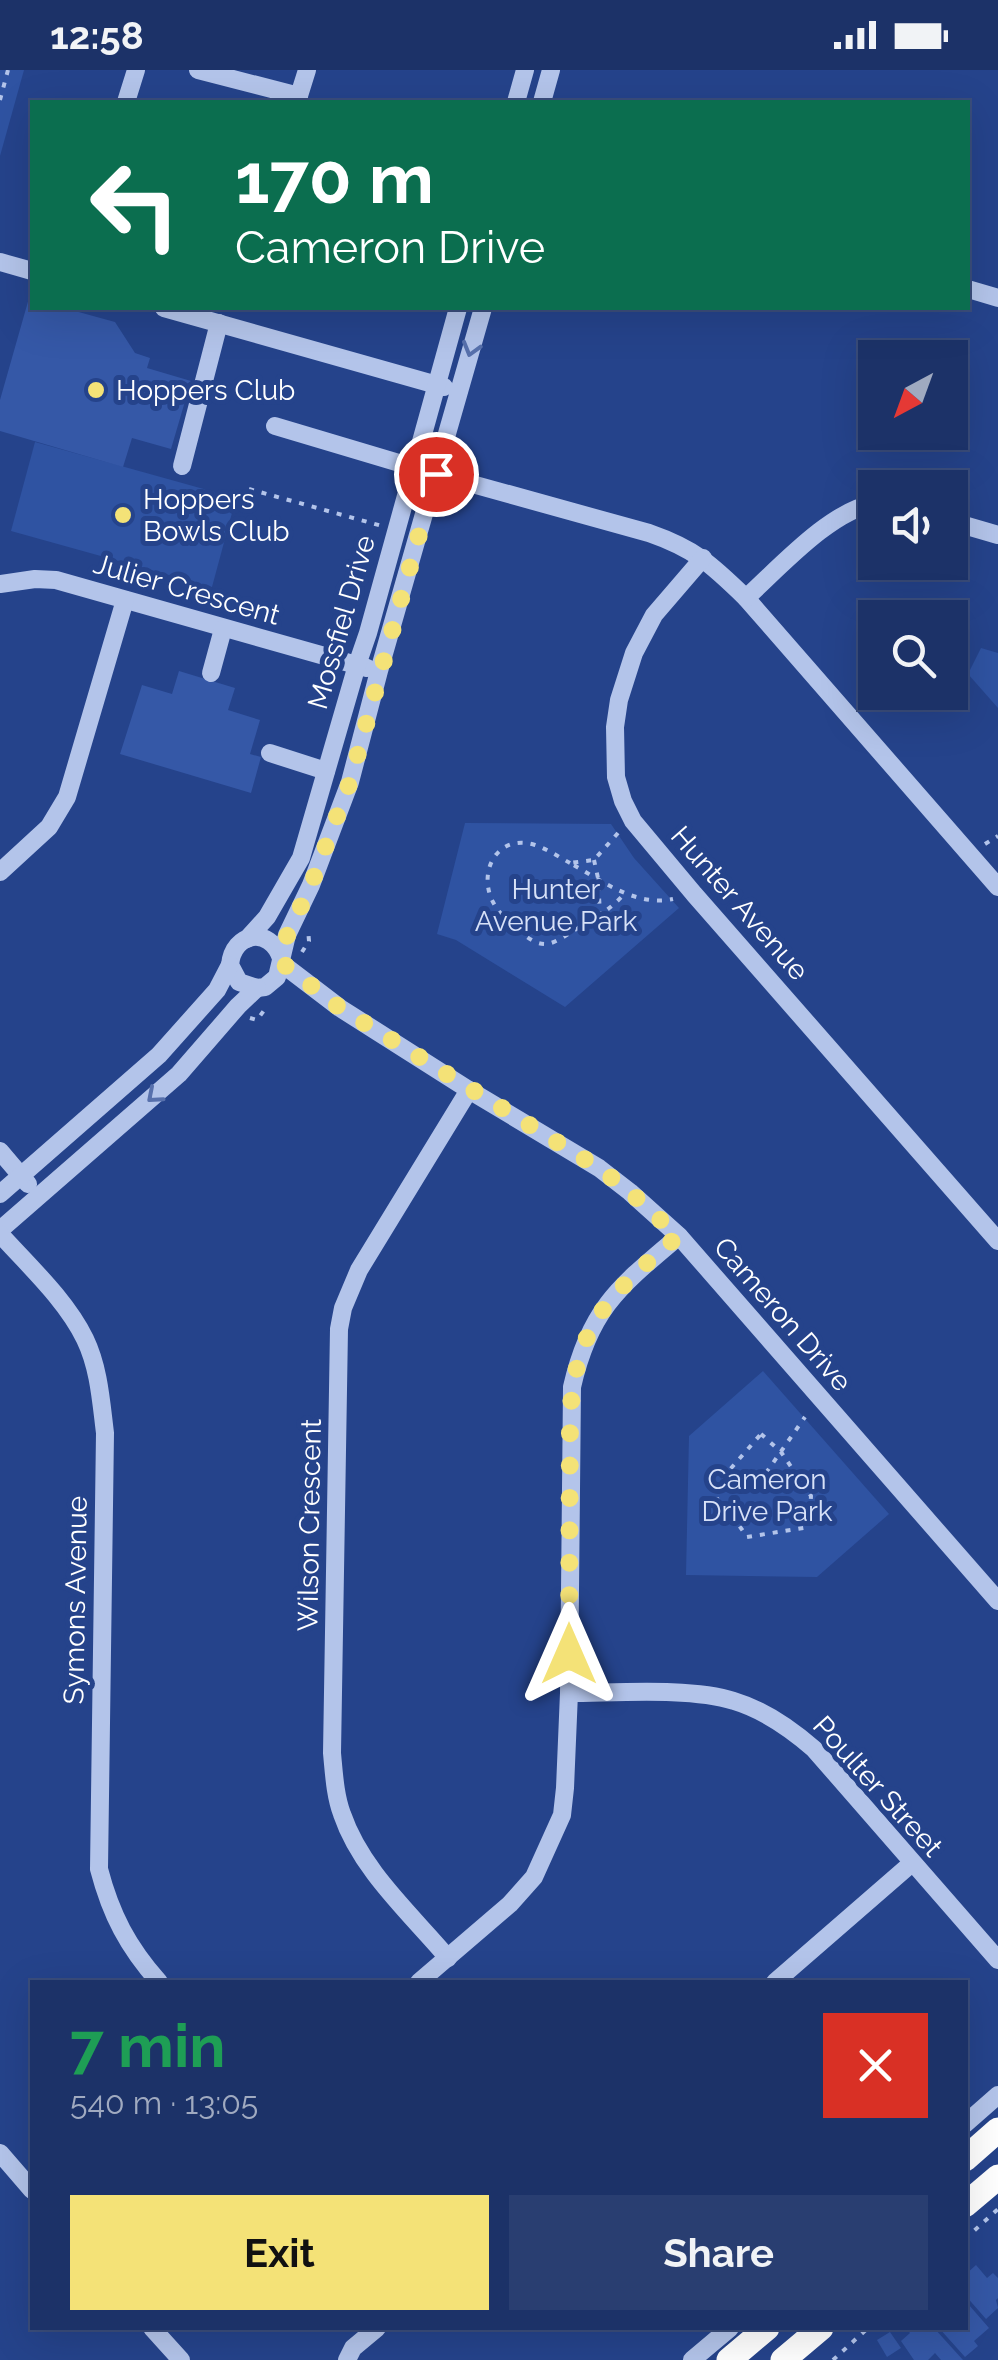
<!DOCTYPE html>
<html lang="en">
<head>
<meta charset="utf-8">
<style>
	:root { --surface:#1c3268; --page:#293e71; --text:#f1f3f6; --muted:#a0aac0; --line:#3a4d7c; --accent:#f4e277 }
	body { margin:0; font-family:Raleway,sans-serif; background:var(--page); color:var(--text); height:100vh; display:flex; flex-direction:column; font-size:38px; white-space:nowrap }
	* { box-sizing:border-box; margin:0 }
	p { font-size:32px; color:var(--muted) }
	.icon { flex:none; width:55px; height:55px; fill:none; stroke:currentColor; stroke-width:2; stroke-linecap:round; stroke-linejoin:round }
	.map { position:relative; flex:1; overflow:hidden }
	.panel { position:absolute; left:30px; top:1910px; width:938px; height:350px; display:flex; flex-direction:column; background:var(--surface); border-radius:0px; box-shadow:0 10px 40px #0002,0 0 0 2px var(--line) }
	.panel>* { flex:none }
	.hud { position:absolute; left:30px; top:30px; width:940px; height:210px; border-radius:0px; box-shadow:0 10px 40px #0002,0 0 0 2px var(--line); background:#0b6e4f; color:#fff; overflow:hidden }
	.needle { width:65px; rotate:221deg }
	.fabs { position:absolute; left:858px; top:270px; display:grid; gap:20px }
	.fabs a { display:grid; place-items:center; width:110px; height:110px; border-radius:0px; background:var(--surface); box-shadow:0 10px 40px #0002,0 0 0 2px var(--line); font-size:50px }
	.pin { position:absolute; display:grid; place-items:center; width:85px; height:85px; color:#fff; margin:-42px; border:5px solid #fff; border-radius:50%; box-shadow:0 2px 10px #0007 }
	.me { position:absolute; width:110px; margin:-55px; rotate:0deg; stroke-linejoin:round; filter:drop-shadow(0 0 8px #0008) }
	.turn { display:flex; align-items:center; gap:35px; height:210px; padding:0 40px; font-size:45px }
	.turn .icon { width:130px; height:130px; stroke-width:2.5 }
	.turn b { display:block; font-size:70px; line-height:85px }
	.round { display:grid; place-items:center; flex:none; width:105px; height:105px; border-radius:0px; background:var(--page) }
	.headline { display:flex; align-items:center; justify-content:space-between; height:170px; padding:0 40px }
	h1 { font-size:60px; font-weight:700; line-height:75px; color:#1e9e55 }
	.primary-button { display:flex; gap:20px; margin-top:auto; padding:20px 40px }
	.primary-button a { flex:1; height:115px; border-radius:0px; background:var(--accent); color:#111; font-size:40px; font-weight:700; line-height:115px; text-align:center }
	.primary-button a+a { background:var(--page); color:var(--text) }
	.status { display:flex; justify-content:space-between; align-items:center; height:70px; padding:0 50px; background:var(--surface); direction:ltr }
	.status svg { height:28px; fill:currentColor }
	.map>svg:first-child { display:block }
	.green { fill:#2f53a2 }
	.building { fill:#3558a7 }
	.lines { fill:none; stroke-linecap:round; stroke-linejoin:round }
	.path { stroke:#b3c4ea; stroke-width:4; stroke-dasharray:5 8; stroke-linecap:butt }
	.minor { stroke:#b3c4ea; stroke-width:18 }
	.highway { stroke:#fff; stroke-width:25 }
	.oneway { stroke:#5770ac }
	.route { stroke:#f4e277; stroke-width:18; stroke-dasharray:0 32.4 }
	.poi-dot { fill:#f4e277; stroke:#25438b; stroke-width:4 }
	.labels { text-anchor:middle; stroke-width:10; stroke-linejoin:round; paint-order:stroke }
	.poi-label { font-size:28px; fill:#fff; stroke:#25438b; text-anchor:start }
	.street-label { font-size:28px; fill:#fff; stroke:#25438b }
	.park-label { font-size:28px; fill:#d7e1f8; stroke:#25438b }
</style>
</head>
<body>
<div class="status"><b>12:58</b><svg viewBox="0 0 49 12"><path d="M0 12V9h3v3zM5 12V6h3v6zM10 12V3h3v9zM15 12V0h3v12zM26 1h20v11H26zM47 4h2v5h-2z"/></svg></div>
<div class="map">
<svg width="998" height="2290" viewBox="0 0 998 2290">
	<rect width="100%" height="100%" fill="#25438b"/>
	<g class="green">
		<polygon points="0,0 24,0 0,86"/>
		<polygon points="35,372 236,428 212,517 11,461"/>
		<polygon points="981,578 998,583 998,638 968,604"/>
		<polygon points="465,753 611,754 634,788 679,838 565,937 456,870 437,864"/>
		<polygon points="763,1301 889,1444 817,1507 686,1505 689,1366"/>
	</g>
	<g class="building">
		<polygon points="31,221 32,238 64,238 115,252 135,283 150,288 147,298 191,311 171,379 132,368 123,397 0,361 0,330"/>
		<polygon points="179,601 235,618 228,640 260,650 250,684 261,687 251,723 120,684 142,615 172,624"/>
		<polygon points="976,2195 987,2208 993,2203 998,2208 998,2228 996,2230 998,2238 986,2249 965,2225 965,2205"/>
		<polygon points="969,2235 989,2258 974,2271 978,2276 965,2287 939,2258 965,2258 965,2238"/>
		<polygon points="906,2258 934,2258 963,2290 941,2290 935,2283 928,2290 914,2290 901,2271 910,2263"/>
		<polygon points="890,2262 901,2278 887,2287 877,2270"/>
	</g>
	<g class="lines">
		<g class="path">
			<polyline points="0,30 8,0"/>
			<polyline points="249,419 382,456"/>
			<path d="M618,763L594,790L570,793C601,810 635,837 673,829"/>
			<polyline points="985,774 998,766"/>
			<polyline points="594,790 598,808 600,844"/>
			<path d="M570,793C559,787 547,779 535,775C498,763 477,801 493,832C499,844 510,853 519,861C527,867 536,875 547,874C559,872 571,861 582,856C598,847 613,837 625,823"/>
			<polyline points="302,882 309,871 308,859"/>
			<polyline points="250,948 257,950 268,935"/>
			<polygon points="761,1364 781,1382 811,1426 809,1457 747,1467 732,1445 718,1436 716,1418 719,1412"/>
			<polyline points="766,1403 805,1347"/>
			<polyline points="965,2169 998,2139"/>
			<polyline points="833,2290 868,2258"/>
		</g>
		<g class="minor">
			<polyline points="198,0 299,26"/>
			<polyline points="126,32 136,0"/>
			<polyline points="297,32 307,0"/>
			<polyline points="516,32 525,0"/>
			<polyline points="542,32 551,0"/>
			<polyline points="0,192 32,201"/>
			<polyline points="968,219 998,228"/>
			<polyline points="164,238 444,317"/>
			<path d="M275,356L436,404L649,463C695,479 711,494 746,528L998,817"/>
			<polyline points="182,396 219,253"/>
			<polyline points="950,451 998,465"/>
			<polyline points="703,488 654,545 634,583 619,630 615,657 616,707 623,731 633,751 694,824 998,1171"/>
			<polyline points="0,514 35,509 56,510 367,598"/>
			<path d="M746,528C778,499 833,438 875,434"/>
			<polyline points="211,603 223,559"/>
			<polyline points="270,683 326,701"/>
			<polyline points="0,802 49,757 67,727 125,530"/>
			<polyline points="247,869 267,847 301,788 357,595 368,563 458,238"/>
			<path d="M281,888C270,856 233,862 230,895L239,912L257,918L265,917L277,907L287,865L311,815L350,712L379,601L483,238"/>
			<polyline points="281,893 340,938 469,1020 599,1098 630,1122 679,1166 998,1531"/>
			<polyline points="0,1081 28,1114"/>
			<polyline points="0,1124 159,985 217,920 230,895"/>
			<polyline points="0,1160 179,1004 238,936 257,918"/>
			<path d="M0,1164C29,1196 66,1230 85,1269C99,1298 101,1331 105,1363L99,1799C111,1845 128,1877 159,1912"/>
			<path d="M569,1623C615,1623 691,1617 734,1631C764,1640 790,1658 814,1679L998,1890"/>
			<path d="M448,1888C410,1843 361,1800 342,1744C335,1725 334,1704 332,1683L339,1259L343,1238L359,1200L469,1020"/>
			<path d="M419,1912L510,1834L534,1807L562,1745L565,1718L569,1623L572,1317C590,1238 620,1216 679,1166"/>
			<polyline points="775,1912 912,1793"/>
			<polyline points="965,2054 998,2025"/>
			<polyline points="0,2083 32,2120"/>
			<polyline points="152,2258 181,2290"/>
			<polyline points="347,2290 353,2278 377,2258"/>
			<polyline points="692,2290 730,2258"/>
		</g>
		<g class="highway">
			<polyline points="965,2089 998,2060"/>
			<polyline points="965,2135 998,2107"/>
			<polyline points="729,2290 767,2258"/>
			<polyline points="783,2290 821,2258"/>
		</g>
	</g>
	<defs><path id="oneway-chevron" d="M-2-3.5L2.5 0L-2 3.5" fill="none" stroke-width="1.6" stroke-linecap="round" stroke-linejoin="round" transform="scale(2.5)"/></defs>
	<g class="oneway">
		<use href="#oneway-chevron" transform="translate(471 279) rotate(106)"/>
		<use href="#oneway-chevron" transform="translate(154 1026) rotate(139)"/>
	</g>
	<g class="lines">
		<path class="route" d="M436,404L350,712L311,815L287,866L282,893L340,938L599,1098L630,1122L678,1166C610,1225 575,1253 570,1349L569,1584"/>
	</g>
	<g class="poi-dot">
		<circle cx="96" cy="320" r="10"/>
		<circle cx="123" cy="445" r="10"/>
	</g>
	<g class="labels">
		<g class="poi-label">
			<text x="116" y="330">Hoppers Club</text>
			<text x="143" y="439">Hoppers<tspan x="143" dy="32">Bowls Club</tspan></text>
		</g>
		<g class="street-label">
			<text transform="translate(187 519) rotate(16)" y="10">Julier Crescent</text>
			<text transform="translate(341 552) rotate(-74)" y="10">Mossfiel Drive</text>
			<text transform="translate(740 833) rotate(49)" y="10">Hunter Avenue</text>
			<text transform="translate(783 1244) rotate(49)" y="10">Cameron Drive</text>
			<text transform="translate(309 1455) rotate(-89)" y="10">Wilson Crescent</text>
			<text transform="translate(75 1530) rotate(-89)" y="10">Symons Avenue</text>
			<text transform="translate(878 1716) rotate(48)" y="10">Poulter Street</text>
		</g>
		<g class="park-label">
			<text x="556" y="829">Hunter<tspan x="556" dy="32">Avenue Park</tspan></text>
			<text x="767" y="1419">Cameron<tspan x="767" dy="32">Drive Park</tspan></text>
		</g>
	</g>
</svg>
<div class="fabs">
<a><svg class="needle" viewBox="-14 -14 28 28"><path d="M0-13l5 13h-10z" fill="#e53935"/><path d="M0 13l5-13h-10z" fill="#a0aac0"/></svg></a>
<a><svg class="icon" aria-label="sound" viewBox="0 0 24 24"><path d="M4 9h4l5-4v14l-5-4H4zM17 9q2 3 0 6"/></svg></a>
<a><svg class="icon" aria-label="search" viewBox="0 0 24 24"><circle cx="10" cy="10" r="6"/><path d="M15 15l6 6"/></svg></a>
</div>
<div class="pin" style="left:436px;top:404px;background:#d93025"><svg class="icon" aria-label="arrive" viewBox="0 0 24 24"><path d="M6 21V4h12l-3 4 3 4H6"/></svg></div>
<svg class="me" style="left:569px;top:1584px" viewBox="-20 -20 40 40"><path d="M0-17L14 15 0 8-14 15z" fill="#f4e277" stroke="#fff" stroke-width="4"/></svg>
<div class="hud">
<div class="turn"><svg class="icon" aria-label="left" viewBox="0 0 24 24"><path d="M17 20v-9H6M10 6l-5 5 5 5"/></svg><div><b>170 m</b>Cameron Drive</div></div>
</div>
<section class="panel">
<div class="headline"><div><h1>7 min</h1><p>540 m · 13:05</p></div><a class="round" style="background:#d93025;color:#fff"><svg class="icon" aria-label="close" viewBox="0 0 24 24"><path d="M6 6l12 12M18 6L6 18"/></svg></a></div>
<div class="primary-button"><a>Exit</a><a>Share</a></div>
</section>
</div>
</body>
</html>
